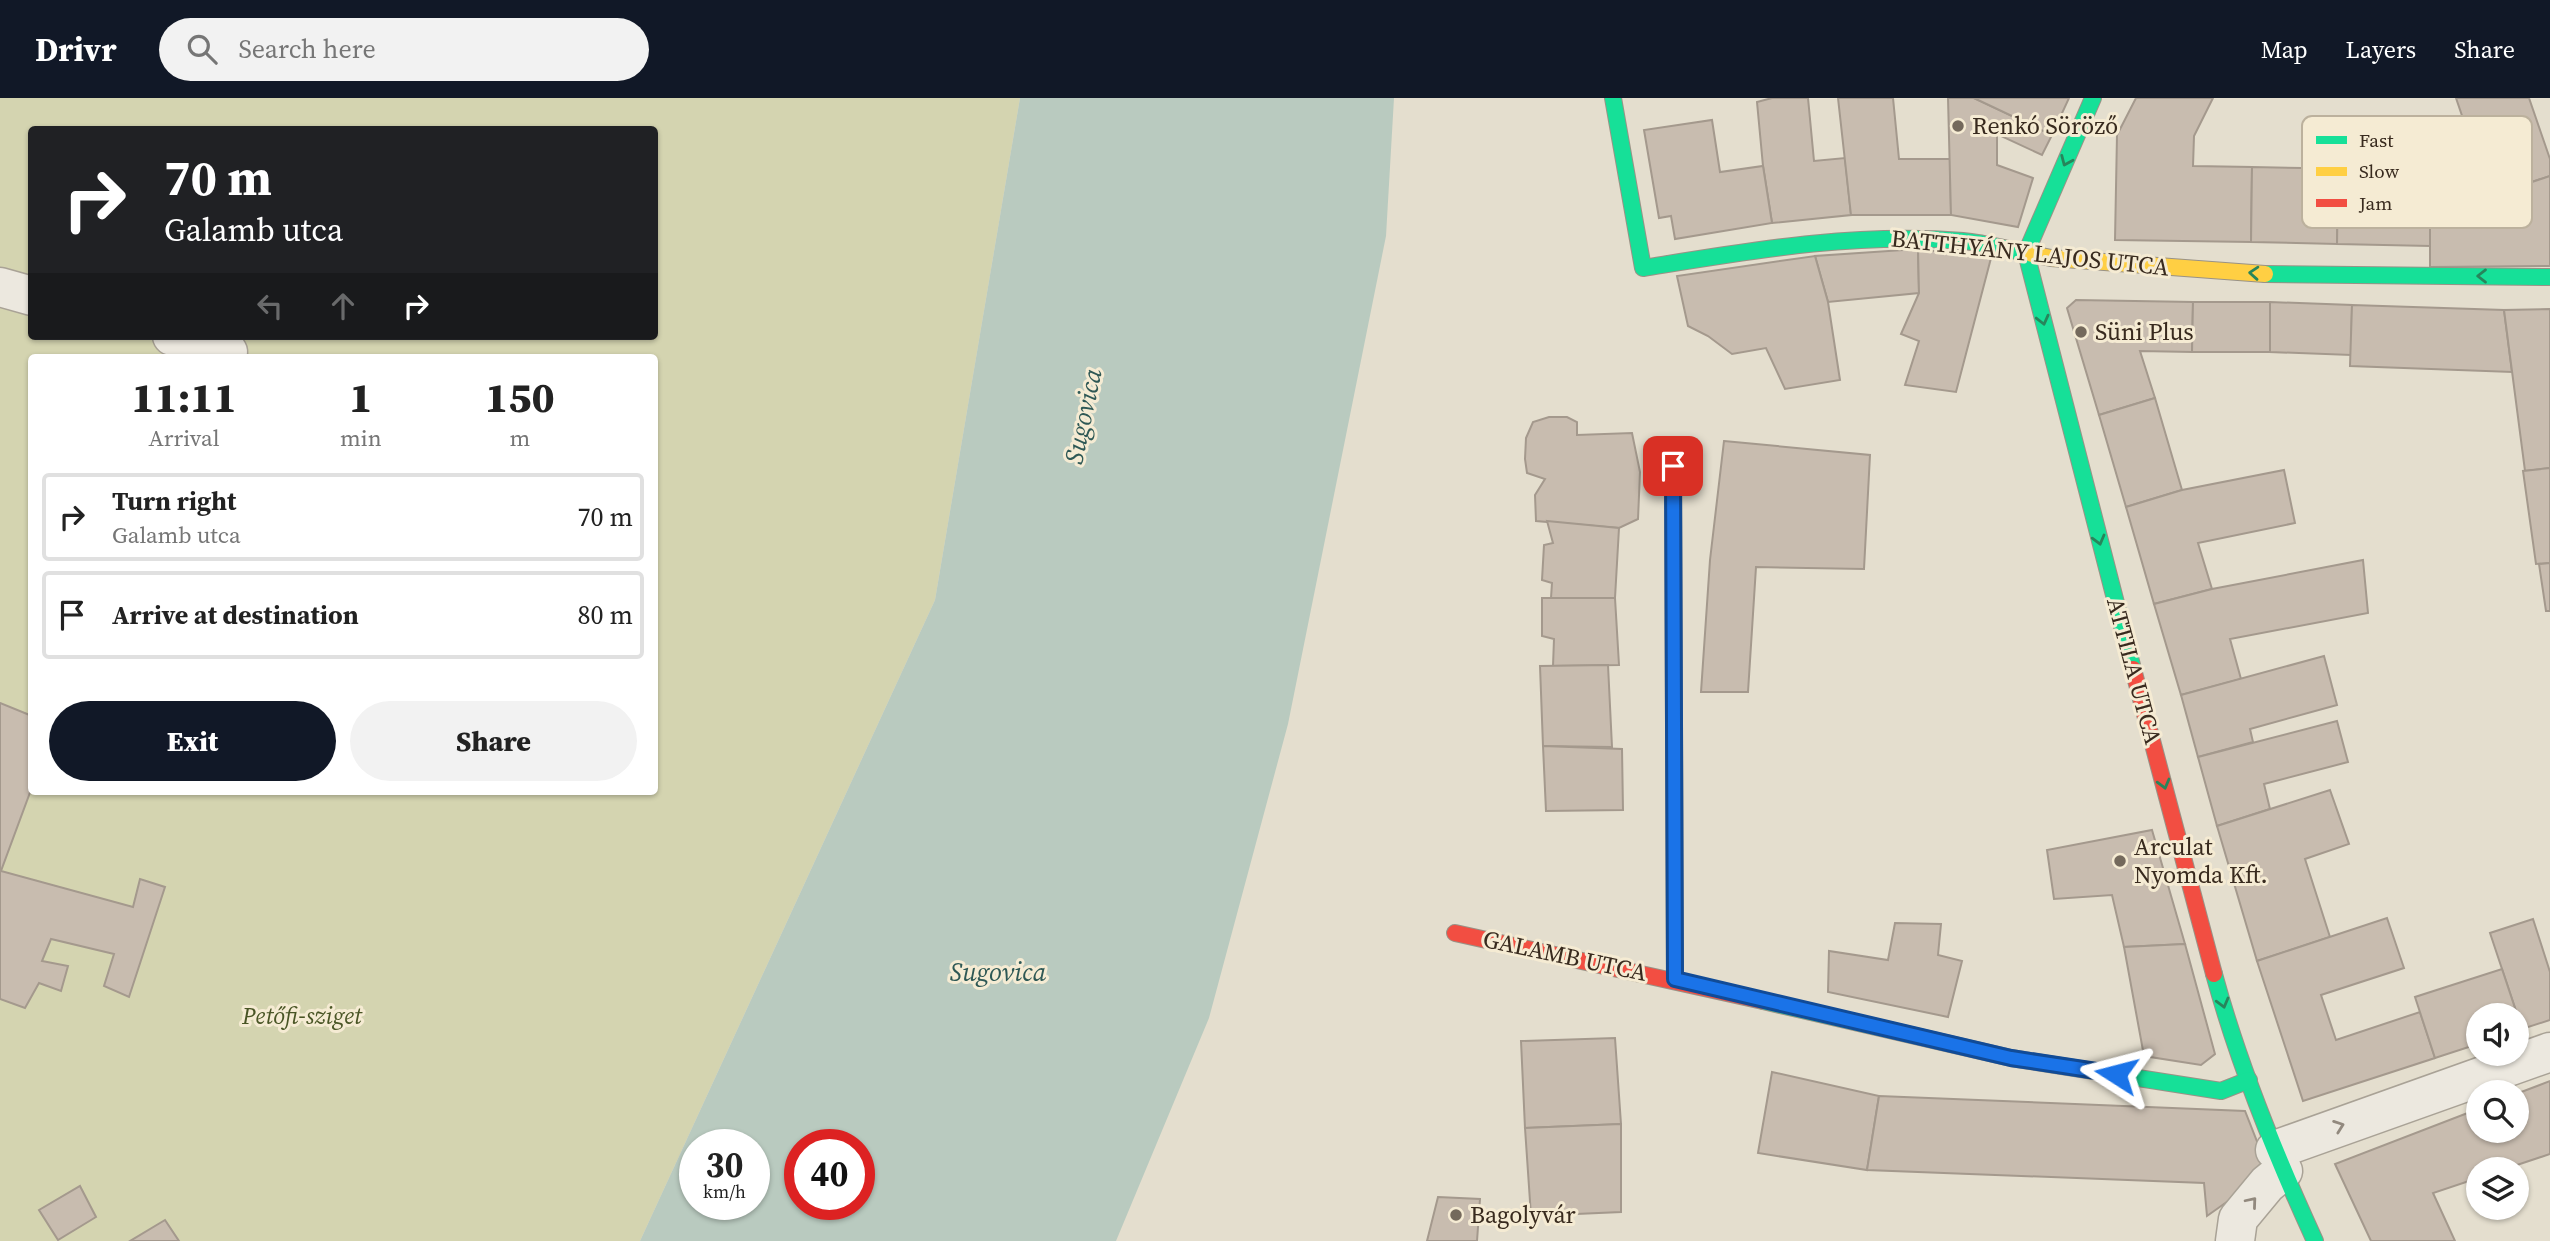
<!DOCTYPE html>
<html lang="en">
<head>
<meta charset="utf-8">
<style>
	:root { --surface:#fff; --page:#f2f2f2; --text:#222; --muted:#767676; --line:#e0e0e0; --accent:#111827 }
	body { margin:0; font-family:"Source Serif 4",serif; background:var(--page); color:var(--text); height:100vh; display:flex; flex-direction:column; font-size:26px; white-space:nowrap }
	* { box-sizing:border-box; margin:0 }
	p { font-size:23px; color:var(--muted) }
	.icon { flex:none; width:38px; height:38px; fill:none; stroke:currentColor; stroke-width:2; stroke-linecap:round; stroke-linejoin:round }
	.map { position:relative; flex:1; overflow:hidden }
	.details { position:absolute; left:28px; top:256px; width:630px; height:441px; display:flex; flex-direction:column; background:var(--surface); border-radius:7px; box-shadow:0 2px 5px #0004 }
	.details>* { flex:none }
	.guide { position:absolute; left:28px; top:28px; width:630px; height:214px; border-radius:7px; box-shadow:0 2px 5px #0004; background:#202124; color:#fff; overflow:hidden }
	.controls { position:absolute; left:2466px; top:905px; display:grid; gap:14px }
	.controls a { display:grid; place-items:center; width:63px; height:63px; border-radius:50%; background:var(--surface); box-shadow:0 2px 5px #0004; font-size:35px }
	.speed { position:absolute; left:679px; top:1031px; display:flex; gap:14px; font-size:35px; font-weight:700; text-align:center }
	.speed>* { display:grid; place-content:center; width:91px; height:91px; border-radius:50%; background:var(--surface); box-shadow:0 2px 5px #0004; line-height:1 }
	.speed small { font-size:18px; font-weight:400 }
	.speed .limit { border:10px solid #d22; background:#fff; color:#111 }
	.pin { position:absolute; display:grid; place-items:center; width:60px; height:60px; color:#fff; margin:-30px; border-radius:14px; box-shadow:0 4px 10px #0006 }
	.me { position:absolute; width:77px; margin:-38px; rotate:279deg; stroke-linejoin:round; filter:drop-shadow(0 0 5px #0008) }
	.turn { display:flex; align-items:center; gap:24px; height:147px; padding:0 21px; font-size:32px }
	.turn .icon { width:91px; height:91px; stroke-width:2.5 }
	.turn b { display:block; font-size:49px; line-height:60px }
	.lanes { display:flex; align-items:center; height:66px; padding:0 21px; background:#0003; justify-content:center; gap:35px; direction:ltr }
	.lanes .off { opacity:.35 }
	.eta { display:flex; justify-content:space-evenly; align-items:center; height:119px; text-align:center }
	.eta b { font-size:42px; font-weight:800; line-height:49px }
	.cta { display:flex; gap:14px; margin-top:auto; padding:14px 21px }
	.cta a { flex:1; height:80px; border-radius:42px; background:var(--accent); color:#fff; font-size:28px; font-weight:800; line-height:80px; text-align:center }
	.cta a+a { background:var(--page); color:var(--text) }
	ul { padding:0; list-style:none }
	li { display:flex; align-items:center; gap:21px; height:88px; margin:0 14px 10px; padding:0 7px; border:4px solid var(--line); border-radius:7px }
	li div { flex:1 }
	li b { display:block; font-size:26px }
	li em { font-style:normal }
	header { display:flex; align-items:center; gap:42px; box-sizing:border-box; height:98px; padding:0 35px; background:var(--accent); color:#fff }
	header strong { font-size:33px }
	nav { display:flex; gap:38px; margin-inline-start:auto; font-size:24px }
	.search { width:490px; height:63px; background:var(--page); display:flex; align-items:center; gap:18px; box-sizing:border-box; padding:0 24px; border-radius:38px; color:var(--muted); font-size:26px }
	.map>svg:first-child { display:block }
	.green { fill:#d4d4b0; fill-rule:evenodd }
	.water { fill:#b9cabf; fill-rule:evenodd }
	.building { fill:#c8bcaf; stroke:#a4998d; stroke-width:2 }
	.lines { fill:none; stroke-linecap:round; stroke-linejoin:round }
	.street-casing { stroke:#a9a296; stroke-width:41 }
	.fast-casing { stroke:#999286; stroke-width:18 }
	.slow-casing { stroke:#999286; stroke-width:18 }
	.jam-casing { stroke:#999286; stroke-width:18 }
	.street { stroke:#ece8df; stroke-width:38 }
	.fast { stroke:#16e098; stroke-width:16 }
	.slow { stroke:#ffcf43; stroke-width:16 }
	.jam { stroke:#f24e42; stroke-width:16 }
	.oneway { stroke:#27855b }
	.oneway2 { stroke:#92897e }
	.route-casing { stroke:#114b97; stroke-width:18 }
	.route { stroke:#1a73e8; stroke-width:12 }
	.poi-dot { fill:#74695c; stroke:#f5ebd3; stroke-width:2.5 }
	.labels { text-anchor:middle; stroke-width:6; stroke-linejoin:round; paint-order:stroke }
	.poi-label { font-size:24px; fill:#382a1e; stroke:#f5ebd3; text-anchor:start }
	.street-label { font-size:24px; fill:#382a1e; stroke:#f5ebd3 }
	.park-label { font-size:24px; font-style:italic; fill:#495525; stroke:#f5ebd3 }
	.water-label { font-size:26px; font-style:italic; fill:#2e5855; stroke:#f5ebd3 }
	.key { fill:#f5ebd3; stroke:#bcb19d; stroke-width:2 }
	.key-label { font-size:19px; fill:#382a1e }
</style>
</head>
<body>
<header>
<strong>Drivr</strong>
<div class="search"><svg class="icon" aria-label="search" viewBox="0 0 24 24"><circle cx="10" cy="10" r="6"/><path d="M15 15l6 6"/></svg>Search here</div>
<nav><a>Map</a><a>Layers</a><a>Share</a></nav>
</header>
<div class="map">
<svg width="2550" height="1143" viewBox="0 0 2550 1143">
	<rect width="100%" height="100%" fill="#e4dece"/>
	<path class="green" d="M0,0H1020L935,502L640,1143H0ZM32,32H654V238H32ZM32,259H654V693H32Z"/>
	<path class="water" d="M1020,0H1394L1386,138L1288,626L1209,920L1116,1143H640L935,502ZM695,1046H754V1106H695ZM800,1046H859V1106H800Z"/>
	<g class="building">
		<polygon points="1772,0 1808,0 1814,63 1845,60 1851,117 1772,125 1763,68 1757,4"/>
		<polygon points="1838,0 1893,0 1899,61 1950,61 1951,117 1851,117"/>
		<polygon points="1948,0 1974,0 2052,37 2042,57 1997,36 1997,67 2033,80 2018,129 1951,117"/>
		<polygon points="1974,0 2069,0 2052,37"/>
		<polygon points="2136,0 2213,0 2194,38 2193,68 2252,69 2251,144 2115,142 2117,37"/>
		<polygon points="2456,0 2529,0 2550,61 2550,78 2489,98 2412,100 2397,56 2474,53"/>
		<polygon points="1712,22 1720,74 1763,68 1772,125 1675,141 1671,118 1659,120 1644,32"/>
		<polygon points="2302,48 2339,48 2337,146 2251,144 2252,69 2302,70"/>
		<polygon points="2550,78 2550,168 2430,169 2430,126 2522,125 2511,91"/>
		<polygon points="2338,86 2407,87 2412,100 2430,126 2430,148 2337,146"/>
		<polygon points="1918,151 1919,195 1828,204 1815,158"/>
		<polygon points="1918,151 1991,160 1956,294 1905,287 1919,243 1901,236 1919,195"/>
		<polygon points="1815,158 1828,204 1840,282 1785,291 1766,250 1732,256 1708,238 1688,228 1677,178"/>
		<polygon points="2076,202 2193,204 2192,254 2140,253 2155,300 2099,317 2067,210"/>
		<polygon points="2193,204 2270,204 2270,254 2192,254"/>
		<polygon points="2270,204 2352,207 2351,257 2270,254"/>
		<polygon points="2352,207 2504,212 2512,274 2350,268"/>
		<polygon points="2550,211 2550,370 2525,373 2504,212"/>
		<polygon points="2155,300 2182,392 2126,409 2099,317"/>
		<polygon points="1549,319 1567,319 1577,324 1577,337 1632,335 1640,374 1638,421 1619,430 1536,423 1535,397 1545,381 1527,375 1525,361 1526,340 1533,324"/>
		<polygon points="1724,343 1870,357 1864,471 1756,469 1748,594 1701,594 1710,462"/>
		<polygon points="2550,370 2550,465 2536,466 2523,373"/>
		<polygon points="2284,372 2295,425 2198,445 2212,491 2154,506 2126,409 2182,392"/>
		<polygon points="1547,423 1619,430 1615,500 1551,500 1552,485 1542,482 1544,447 1553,445"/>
		<polygon points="2363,462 2368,515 2230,541 2241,581 2181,597 2154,506 2212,491"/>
		<polygon points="2550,465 2550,513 2546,513 2539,466"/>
		<polygon points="1542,500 1615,500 1619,567 1553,568 1554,541 1542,538"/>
		<polygon points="2324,558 2337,607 2250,631 2253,644 2198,659 2181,597"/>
		<polygon points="1608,567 1612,649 1543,648 1540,568"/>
		<polygon points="0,605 32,618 32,689 1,773 133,809 140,781 165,789 129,899 104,888 114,856 51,841 42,863 68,868 61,893 39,885 25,910 0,901"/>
		<polygon points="2337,623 2348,664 2264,686 2270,711 2217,728 2198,659"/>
		<polygon points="1543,648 1622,651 1623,712 1546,713"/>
		<polygon points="2330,692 2349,746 2305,761 2330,839 2257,863 2217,728"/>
		<polygon points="2152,732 2185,846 2124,849 2112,797 2054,801 2047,752"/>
		<polygon points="2387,820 2404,870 2321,897 2336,942 2420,914 2435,960 2303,1003 2257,863"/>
		<polygon points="2533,821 2550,874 2550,922 2522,931 2490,835"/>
		<polygon points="1895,825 1941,826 1938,857 1962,863 1948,919 1828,894 1829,853 1888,862"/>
		<polygon points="2185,846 2215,956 2201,967 2144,958 2124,849"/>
		<polygon points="2502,871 2522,931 2516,933 2516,917 2478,917 2478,946 2435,960 2415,899"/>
		<polygon points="1615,940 1621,1026 1525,1030 1521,943"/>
		<polygon points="1772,974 1879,998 1867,1072 1758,1055"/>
		<polygon points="2550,983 2550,1056 2505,1071 2478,1071 2478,1080 2433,1095 2455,1143 2371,1143 2335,1066 2478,1011 2478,1032 2516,1032 2516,996"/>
		<polygon points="1879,998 2245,1013 2269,1074 2207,1118 2204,1085 1867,1072"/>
		<polygon points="1621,1026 1621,1114 1531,1118 1525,1030"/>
		<polygon points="80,1088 96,1119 58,1142 39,1112"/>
		<polygon points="1438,1099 1480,1101 1477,1143 1427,1143"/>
		<polygon points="165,1122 179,1143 130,1143"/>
	</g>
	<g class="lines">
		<g class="street-casing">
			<g id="street">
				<polyline points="0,189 32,198"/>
				<polyline points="172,238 228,254"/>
				<polyline points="2275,1052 2550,954"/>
				<polyline points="2235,1143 2238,1121 2267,1086 2283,1073"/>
			</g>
		</g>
		<g class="fast-casing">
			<g id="fast">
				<path d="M1613,0L1643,170C1749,153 1855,134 1963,143C1986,145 2009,152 2032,156"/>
				<polyline points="2093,0 2026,155 2133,571"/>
				<polyline points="2265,176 2550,179"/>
				<polyline points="1673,368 1675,882"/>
				<path d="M2214,876C2239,968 2275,1056 2315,1143"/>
				<polyline points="1763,903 2011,960 2221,993 2249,982"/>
			</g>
		</g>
		<g class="slow-casing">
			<polyline id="slow" points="2032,156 2051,160 2265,176"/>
		</g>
		<g class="jam-casing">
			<g id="jam">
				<polyline points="2133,571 2214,876"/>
				<polyline points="1455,835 1763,903"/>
			</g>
		</g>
		<use href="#street" class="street"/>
		<use href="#fast" class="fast"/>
		<use href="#slow" class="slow"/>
		<use href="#jam" class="jam"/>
	</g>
	<defs><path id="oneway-chevron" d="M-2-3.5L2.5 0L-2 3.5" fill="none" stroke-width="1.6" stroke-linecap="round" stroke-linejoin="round" transform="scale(1.75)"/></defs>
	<g class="oneway">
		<use href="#oneway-chevron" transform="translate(2066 63) rotate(113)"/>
		<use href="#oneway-chevron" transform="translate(2254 175) rotate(-176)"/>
		<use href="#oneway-chevron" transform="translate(2482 178) rotate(-180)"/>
		<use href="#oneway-chevron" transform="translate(2043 222) rotate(76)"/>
		<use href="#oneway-chevron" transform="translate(2099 442) rotate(75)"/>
		<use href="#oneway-chevron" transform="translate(2164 686) rotate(75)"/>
		<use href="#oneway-chevron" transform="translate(2223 905) rotate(75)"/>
	</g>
	<g class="oneway2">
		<use href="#oneway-chevron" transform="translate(2339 1028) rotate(-20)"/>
		<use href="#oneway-chevron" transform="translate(2252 1104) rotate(-50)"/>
	</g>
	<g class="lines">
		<g class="route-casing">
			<polyline id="route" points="1673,368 1675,881 2011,960 2116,976"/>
		</g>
		<use href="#route" class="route"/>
	</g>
	<g class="poi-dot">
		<circle cx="1958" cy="28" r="7"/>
		<circle cx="2081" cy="234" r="7"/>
		<circle cx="2120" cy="763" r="7"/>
		<circle cx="1456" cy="1117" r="7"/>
	</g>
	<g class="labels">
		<g class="poi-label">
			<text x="1972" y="36">Renkó Söröző</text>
			<text x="2095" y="242">Süni Plus</text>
			<text x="2134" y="757">Arculat<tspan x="2134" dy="28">Nyomda Kft.</tspan></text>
			<text x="1470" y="1125">Bagolyvár</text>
		</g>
		<g class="street-label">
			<text transform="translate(2030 155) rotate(6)" y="8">BATTHYÁNY LAJOS UTCA</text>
			<text transform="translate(2134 573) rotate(75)" y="8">ATTILA UTCA</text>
			<text transform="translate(1565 858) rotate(12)" y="8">GALAMB UTCA</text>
		</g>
		<g class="park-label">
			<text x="302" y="926">Petőfi-sziget</text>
		</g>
		<g class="water-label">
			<text transform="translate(1083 318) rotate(-78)" y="9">Sugovica</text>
			<text x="998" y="883">Sugovica</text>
		</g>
	</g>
	<rect x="2302" y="18" width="230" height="112" rx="10" class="key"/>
	<rect x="2316" y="38" width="31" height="8" fill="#16e098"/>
	<rect x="2316" y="69" width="31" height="9" fill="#ffcf43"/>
	<rect x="2316" y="101" width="31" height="8" fill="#f24e42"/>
	<g class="key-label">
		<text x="2359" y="49">Fast</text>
		<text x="2359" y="80">Slow</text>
		<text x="2359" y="112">Jam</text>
	</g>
</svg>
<div class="controls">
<a><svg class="icon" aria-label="sound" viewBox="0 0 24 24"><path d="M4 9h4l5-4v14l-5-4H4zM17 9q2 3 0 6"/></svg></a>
<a><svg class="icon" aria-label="search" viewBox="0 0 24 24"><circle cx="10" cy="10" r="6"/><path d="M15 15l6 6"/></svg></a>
<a><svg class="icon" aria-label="layers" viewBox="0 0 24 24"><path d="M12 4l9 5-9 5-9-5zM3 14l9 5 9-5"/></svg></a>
</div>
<div class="speed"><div>30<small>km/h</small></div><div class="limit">40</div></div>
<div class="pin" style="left:1673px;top:368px;background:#d93025"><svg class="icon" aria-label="arrive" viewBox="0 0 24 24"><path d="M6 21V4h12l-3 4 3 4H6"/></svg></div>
<svg class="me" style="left:2116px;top:976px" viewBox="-20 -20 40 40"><path d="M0-17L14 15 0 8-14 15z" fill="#1a73e8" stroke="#fff" stroke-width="4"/></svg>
<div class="guide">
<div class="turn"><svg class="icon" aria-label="right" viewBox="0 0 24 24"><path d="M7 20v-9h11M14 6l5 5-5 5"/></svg><div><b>70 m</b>Galamb utca</div></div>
<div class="lanes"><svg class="icon off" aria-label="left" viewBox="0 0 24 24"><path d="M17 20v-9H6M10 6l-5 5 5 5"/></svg><svg class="icon off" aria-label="ahead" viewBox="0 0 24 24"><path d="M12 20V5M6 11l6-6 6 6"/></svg><svg class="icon" aria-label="right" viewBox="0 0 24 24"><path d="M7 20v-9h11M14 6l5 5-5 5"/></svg></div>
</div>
<section class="details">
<div class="eta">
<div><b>11:11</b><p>Arrival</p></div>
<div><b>1</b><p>min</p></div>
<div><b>150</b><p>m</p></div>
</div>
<ul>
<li><svg class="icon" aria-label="right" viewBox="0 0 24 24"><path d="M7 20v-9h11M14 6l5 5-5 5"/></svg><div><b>Turn right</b><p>Galamb utca</p></div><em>70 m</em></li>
<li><svg class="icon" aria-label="arrive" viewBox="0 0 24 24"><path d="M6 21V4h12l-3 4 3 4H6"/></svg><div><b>Arrive at destination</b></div><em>80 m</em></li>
</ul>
<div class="cta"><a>Exit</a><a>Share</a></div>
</section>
</div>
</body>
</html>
